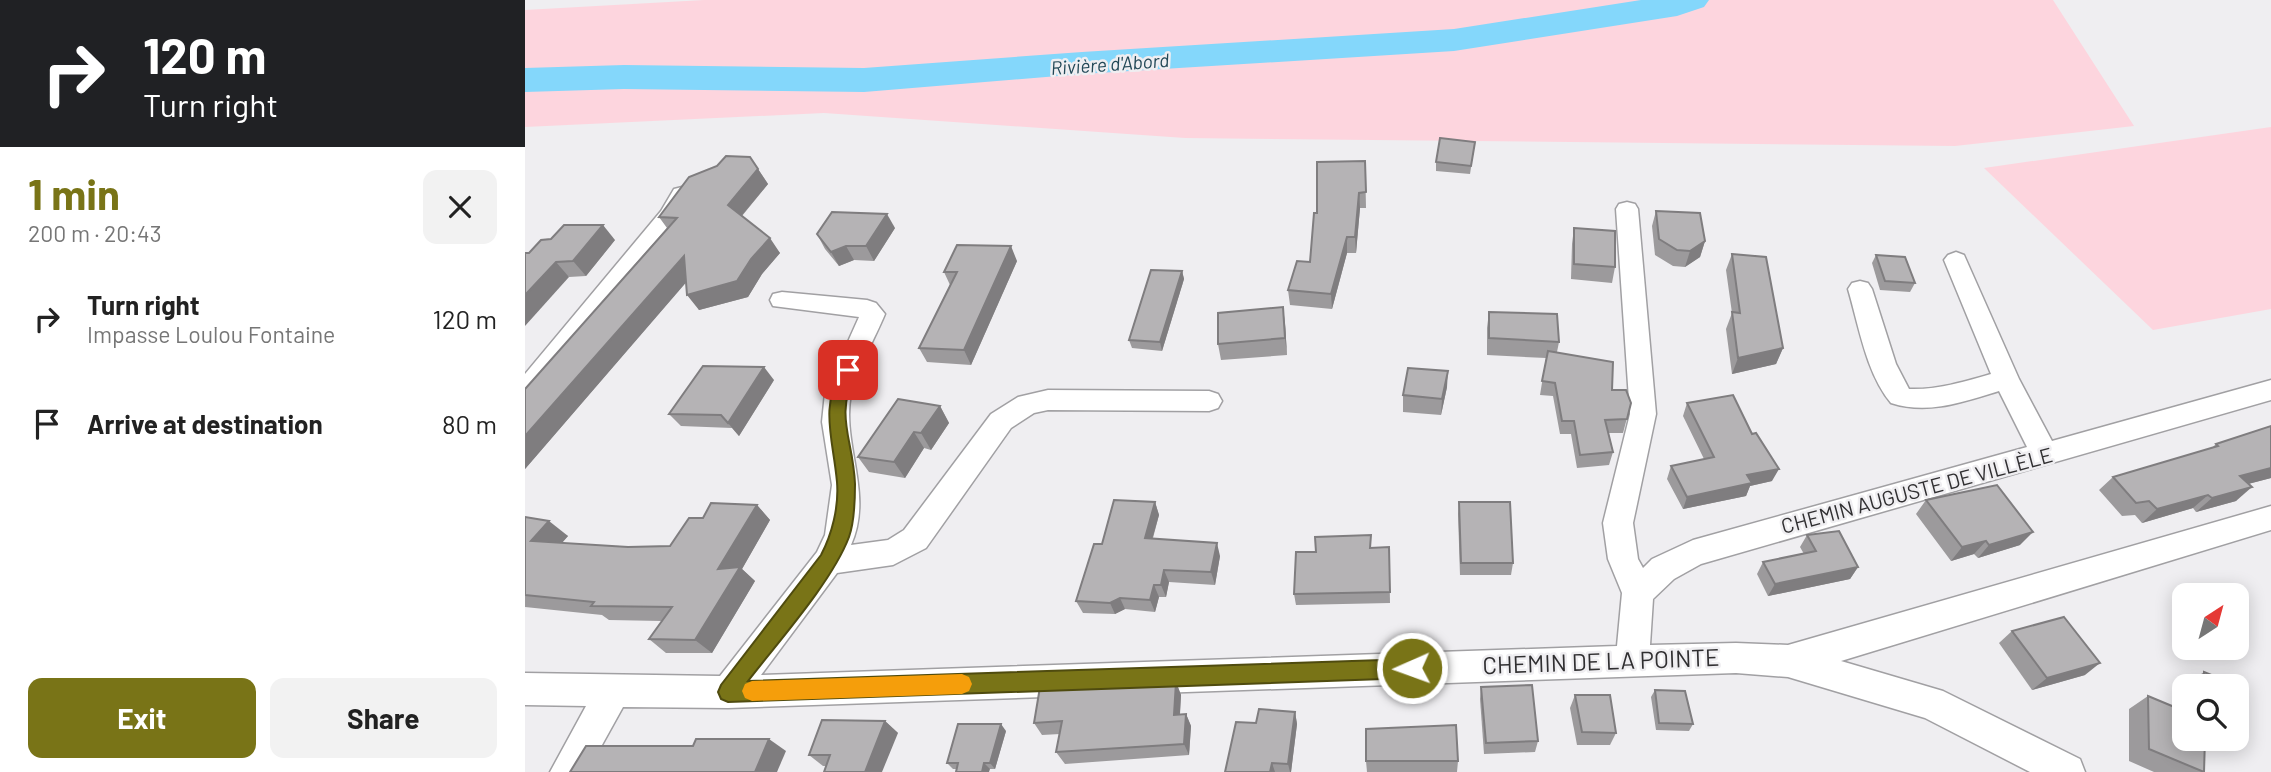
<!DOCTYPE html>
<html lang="en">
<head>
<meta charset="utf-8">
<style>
	:root { --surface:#fff; --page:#f2f2f2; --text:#222; --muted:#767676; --accent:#797417 }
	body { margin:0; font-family:Barlow,sans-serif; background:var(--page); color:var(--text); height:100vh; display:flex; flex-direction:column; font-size:26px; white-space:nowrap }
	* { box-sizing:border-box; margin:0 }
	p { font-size:23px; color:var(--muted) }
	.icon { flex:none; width:38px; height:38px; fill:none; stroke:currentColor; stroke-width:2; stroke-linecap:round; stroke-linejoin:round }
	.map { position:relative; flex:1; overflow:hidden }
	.side { display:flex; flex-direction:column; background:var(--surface); width:525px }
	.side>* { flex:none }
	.guide { background:#202124; color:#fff; overflow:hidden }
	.needle { width:46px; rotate:36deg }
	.controls { position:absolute; left:1647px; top:583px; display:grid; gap:14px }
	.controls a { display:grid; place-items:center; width:77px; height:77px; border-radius:14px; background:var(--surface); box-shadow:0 4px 18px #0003; font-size:35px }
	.pin { position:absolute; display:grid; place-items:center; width:60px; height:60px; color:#fff; margin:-30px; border-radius:14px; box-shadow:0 4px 10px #0006 }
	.me { position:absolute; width:77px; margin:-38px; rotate:268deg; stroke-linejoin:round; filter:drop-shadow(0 0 5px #0008) }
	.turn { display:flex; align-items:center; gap:24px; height:147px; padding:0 28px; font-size:32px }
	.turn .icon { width:91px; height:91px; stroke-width:2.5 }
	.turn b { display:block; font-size:49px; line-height:60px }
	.round { display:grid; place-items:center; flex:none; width:74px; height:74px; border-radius:14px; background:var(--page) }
	.headline { display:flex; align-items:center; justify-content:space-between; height:119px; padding:0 28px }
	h1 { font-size:42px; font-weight:700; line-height:52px; color:var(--accent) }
	.button { display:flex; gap:14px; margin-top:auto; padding:14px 28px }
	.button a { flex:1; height:80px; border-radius:14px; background:var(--accent); color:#fff; font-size:28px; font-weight:700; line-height:80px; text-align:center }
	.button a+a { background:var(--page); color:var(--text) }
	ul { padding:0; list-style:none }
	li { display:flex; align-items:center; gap:21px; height:105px; padding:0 28px }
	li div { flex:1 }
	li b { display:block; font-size:26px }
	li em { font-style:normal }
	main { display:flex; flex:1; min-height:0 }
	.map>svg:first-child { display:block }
	.green { fill:#fdd5de }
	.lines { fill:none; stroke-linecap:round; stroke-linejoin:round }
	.river { fill:#84d7fb; fill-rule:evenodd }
	.street-casing { stroke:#a1a0a3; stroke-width:3 }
	.street { fill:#fff; fill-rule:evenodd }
	.wall { fill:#9c9a9c }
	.shaded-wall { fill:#7f7d7f }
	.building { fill:#b5b3b5; stroke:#7f7d7f; stroke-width:2 }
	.route { fill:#797417; stroke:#4f4b0f; stroke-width:2 }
	.slow { fill:#f59e0b }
	.labels { text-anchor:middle; stroke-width:5; stroke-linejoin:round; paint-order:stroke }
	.far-water-label { font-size:19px; font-style:italic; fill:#224857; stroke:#efeef1 }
	.street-label { font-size:21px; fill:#302f31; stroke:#efeef1 }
	.near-street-label { font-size:24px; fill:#302f31; stroke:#efeef1 }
</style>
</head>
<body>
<main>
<section class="side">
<div class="guide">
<div class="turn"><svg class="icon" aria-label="right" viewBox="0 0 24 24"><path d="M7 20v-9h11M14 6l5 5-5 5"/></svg><div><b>120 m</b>Turn right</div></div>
</div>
<div class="headline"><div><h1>1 min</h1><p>200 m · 20:43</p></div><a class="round"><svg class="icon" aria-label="close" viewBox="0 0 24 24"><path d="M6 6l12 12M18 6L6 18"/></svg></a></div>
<ul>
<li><svg class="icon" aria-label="right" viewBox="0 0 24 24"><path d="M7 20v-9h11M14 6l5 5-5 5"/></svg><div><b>Turn right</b><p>Impasse Loulou Fontaine</p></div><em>120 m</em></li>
<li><svg class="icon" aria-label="arrive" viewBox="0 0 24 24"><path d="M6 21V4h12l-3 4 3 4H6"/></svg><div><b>Arrive at destination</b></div><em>80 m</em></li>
</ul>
<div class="button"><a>Exit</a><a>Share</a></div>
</section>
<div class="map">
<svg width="1746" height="772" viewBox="0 0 1746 772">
	<rect width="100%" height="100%" fill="#efeef1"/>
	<g class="green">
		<polygon points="179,0 1528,0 1609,126 1430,146 660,138 299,113 0,127 0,10"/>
		<polygon points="1746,127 1746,309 1628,330 1459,168"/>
	</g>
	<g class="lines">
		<polygon class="river" points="1116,0 1184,0 1179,7 1152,16 929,51 557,74 339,92 99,89 0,92 0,68 99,65 339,68 557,52 929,29"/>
		<g class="street-casing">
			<g id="street">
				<polygon points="157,187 165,189 168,194 152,220 9,399 0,402 0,374 136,211 149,189"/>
				<path d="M1102,202L1110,204L1113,209L1131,414L1108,523L1113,559L1118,568L1127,559L1168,540L1502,447L1474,391C1438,402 1403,415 1366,403C1341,373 1334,326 1323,289L1327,283L1335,281L1343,283L1347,289L1371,364L1384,389C1412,390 1439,382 1466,374L1419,260L1423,255L1431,252L1439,255L1494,379L1527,441L1746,380V400L1176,564L1149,579L1128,599L1125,645L1211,643L1263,645L1746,506V530L1316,661L1418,691L1555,759L1560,772H1505L1400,718L1263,677L1211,673L203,708L98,707L62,772H25L61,706L0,705V673L195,676L292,552L300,535L307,485L297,422L300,393L334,317L248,306L245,300L248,294L257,292L342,300L351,303L360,314C351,336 331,372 326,394C316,444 349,493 326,545L363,540L379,530L466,414L493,397L523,390L684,391L693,394L697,401L693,408L684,411L523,410L509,413L486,428L401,548L368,565L312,573L236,675L1092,646L1097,593L1083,559L1078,523L1105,414L1091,209L1094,204Z"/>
			</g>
		</g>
		<use href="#street" class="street"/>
	</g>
	<g class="wall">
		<polygon points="950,142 945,174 911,171 911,162"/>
		<polygon points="840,161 841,208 835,208 831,253 822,253 807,309 765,305 763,290 785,262 792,213"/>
		<polygon points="192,166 233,169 243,184 217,216 255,253 237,274 223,297 174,310 161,282 0,469 0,389 142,228 134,217"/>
		<polygon points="1131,211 1180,241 1175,257 1160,267 1148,266 1130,255 1127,226"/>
		<polygon points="370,228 349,261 329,260 314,266 300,249 292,234"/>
		<polygon points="1049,228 1090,267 1087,283 1046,279 1047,244"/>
		<polygon points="90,240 61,276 44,277 4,253"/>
		<polygon points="1207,254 1258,348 1251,364 1207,374 1201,329 1207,313 1201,270"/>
		<polygon points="1351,255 1390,283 1385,292 1355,290 1347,263"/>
		<polygon points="492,261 446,365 402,362 394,348 425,285 419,272"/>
		<polygon points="657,271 659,279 637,351 607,348 604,340"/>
		<polygon points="964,312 1034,342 1032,352 1106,403 1098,433 1083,433 1088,452 1084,465 1052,468 1046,434 1035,434 1028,396 1015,395 1021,358 962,355 962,328"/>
		<polygon points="760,324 762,355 696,360 693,344"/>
		<polygon points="249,380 214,436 207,428 156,426 144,414"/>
		<polygon points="922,387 916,415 878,412 878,395"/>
		<polygon points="1162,403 1247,481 1225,486 1221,496 1158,509 1142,479 1146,466 1179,459 1158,416"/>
		<polygon points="415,406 424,423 406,450 399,448 380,478 344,472 333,457"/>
		<polygon points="1746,426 1746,478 1723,484 1711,501 1671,512 1668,508 1617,523 1610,515 1597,516 1574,490 1588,477 1687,448 1691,444"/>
		<polygon points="1401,500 1495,545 1453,558 1449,554 1426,561 1391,514"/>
		<polygon points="630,502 634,515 628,538 695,556 690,585 644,582 641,597 634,597 630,612 600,609 590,614 558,613 551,601 577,544"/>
		<polygon points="934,502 988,563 986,575 935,575 933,514"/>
		<polygon points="232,505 245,520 217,569 230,581 187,653 141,653 124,639 137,621 84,620 77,615 0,607 0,517 43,536 37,543 103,547 145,546 178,518"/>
		<polygon points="1282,535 1333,567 1325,579 1243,596 1232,574 1238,562 1279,554 1275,547"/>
		<polygon points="864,547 865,603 771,605 769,594 791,552"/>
		<polygon points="1487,631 1560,675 1507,690 1474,643"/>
		<polygon points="1679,672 1718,688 1719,735 1697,748 1680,740 1679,772 1629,772 1604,761 1604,709 1623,696 1659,711 1659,695 1659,738 1712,738 1712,686 1659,686"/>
		<polygon points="651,682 656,695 655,715 661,714 666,726 664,755 540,764 531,752 535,734 517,735 509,723"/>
		<polygon points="956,687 1013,741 1010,752 959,754 955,699"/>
		<polygon points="1130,690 1168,724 1164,731 1131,730 1126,697"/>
		<polygon points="1050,695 1091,733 1085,745 1052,745 1045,708"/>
		<polygon points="770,712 772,724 766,772 700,772 731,723"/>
		<polygon points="360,721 373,733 301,766 298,766 284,755"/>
		<polygon points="481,731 470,769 428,769 422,763"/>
		<polygon points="841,761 933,761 932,772 842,772"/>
	</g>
	<g class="shaded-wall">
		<polygon points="233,169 243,184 213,220 203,205"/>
		<polygon points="834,193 835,208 831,253 830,237"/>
		<polygon points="362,214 370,228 349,261 341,246"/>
		<polygon points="78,225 90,240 61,276 48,261"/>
		<polygon points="822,237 822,253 807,309 806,294"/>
		<polygon points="245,238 255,253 237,274 223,297 174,310 162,295 226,259"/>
		<polygon points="1180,241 1175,257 1160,267 1165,251"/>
		<polygon points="321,246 329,260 314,266 306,252"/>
		<polygon points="486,246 492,261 446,365 439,350"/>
		<polygon points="159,256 171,271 0,469 0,436"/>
		<polygon points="31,262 44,277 0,326 0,295"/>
		<polygon points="657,271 659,279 637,351 635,342"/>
		<polygon points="758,307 760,324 762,355 760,338"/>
		<polygon points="1258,348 1251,364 1207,374 1213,358"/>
		<polygon points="239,367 249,380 214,436 203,423"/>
		<polygon points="923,371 922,387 916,415 917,399"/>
		<polygon points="415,406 424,423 406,450 396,433"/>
		<polygon points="389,432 399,448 380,478 369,462"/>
		<polygon points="1746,468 1746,478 1700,490 1715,476"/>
		<polygon points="1254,469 1247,481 1225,486 1221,496 1158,509 1162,497 1222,475"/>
		<polygon points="1727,487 1711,501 1671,512 1687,498"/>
		<polygon points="1683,495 1668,508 1617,523 1632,509"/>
		<polygon points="630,502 634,515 624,550 620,538"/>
		<polygon points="232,505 245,520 217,569 230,581 187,653 170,640 193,569"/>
		<polygon points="24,521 43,536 25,556 6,541"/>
		<polygon points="1508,532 1495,545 1453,558 1464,545"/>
		<polygon points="1461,541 1449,554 1426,561 1437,547"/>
		<polygon points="692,543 695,556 690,585 686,572"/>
		<polygon points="1333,567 1325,579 1243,596 1250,584"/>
		<polygon points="639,570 644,582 641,597 636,585"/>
		<polygon points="629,585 634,597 630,612 625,600"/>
		<polygon points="595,598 600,609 590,614 585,603"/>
		<polygon points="1575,663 1560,675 1507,690 1522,678"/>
		<polygon points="651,682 656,695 654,727 649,715"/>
		<polygon points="770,712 772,724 766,772 765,772 763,764"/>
		<polygon points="661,714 666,726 664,755 659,744"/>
		<polygon points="360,721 373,733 357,772 340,772"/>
		<polygon points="476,724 481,731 470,769 465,763"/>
		<polygon points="244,739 261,751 252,772 230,772"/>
		<polygon points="459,763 465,769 464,772 457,772"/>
		<polygon points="747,763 750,772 745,772"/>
	</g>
	<g class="building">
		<polygon points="915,138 950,142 946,166 911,162"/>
		<polygon points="201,156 225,157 233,169 203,205 245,238 226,259 212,281 162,295 159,256 0,436 0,389 152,218 134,217 164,177 192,166"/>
		<polygon points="840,161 841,192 834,193 830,237 822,237 806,294 763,290 772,261 785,262 789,213 792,213 792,162"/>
		<polygon points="1131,211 1175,213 1180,241 1165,251 1152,250 1134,239"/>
		<polygon points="307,212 362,214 341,246 321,246 306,252 292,234"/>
		<polygon points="39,225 78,225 48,261 31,262 0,295 0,253 4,253 16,240 26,239"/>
		<polygon points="1049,228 1090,231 1090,267 1049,264"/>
		<polygon points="432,245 486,246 439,350 394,348 432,272 419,272"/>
		<polygon points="1207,254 1241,257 1258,348 1213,358 1207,312 1215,313"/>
		<polygon points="1351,255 1380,257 1390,283 1360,281"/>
		<polygon points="626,270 657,271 635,342 604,340"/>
		<polygon points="758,307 760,338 693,344 693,313"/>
		<polygon points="964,312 1032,314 1034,342 964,338"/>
		<polygon points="1023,351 1088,362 1087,390 1101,390 1106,403 1102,419 1080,420 1088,452 1055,455 1049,421 1037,421 1030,383 1017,381"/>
		<polygon points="178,366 239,367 203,423 196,415 144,414"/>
		<polygon points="883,368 923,371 917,399 878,395"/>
		<polygon points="1208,395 1227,434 1231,433 1254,469 1222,475 1227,483 1162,497 1146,466 1189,457 1162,403"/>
		<polygon points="373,399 415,406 396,433 389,432 369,462 333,457"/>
		<polygon points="1746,426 1746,468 1715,476 1727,487 1687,498 1683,495 1632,509 1624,501 1611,503 1588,477 1693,446 1691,444"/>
		<polygon points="1472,485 1508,532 1464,545 1461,541 1437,547 1401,500"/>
		<polygon points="589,500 630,502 620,538 692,543 686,572 639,570 636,585 629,585 625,600 595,598 585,603 551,601 569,544 577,544"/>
		<polygon points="934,502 985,502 988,563 936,563"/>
		<polygon points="186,503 232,505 193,569 215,567 170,640 124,639 147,607 66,606 69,602 0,595 0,517 24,521 6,541 103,547 145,546 164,518 178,518"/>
		<polygon points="1314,531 1333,567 1250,584 1238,562 1291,551 1282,535"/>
		<polygon points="846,535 845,548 864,547 865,592 769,594 771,552 791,552 790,537"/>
		<polygon points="1539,617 1575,663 1522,678 1487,631"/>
		<polygon points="1679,672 1718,688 1719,735 1712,732 1712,686 1679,686"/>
		<polygon points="651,682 649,715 661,714 659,744 531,752 537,721 509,723 515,687"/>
		<polygon points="1007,685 1013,741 961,743 956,687"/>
		<polygon points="1130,690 1160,691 1168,724 1134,723"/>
		<polygon points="1050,695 1085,695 1091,733 1057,732"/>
		<polygon points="1623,696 1659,711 1659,738 1680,738 1679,772 1624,749"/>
		<polygon points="734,709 770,712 763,764 747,763 745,772 700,772 711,722 731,723"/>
		<polygon points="297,720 360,721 340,772 299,772 305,755 284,755"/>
		<polygon points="433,724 476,724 465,763 459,763 457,772 431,772 433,763 422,763"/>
		<polygon points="931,725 933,761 841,761 841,729"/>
		<polygon points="171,739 244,739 230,772 45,772 61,746 168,746"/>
	</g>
	<path class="route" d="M323,364L331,370C309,419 328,436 330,484C330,499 329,523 324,537C307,582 253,642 223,681L887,659L895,662L897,668L895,675L887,678L203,702L196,699L193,692L196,685L296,555C307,534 314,507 312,482C308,437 294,408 318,366Z"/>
	<polygon class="slow" points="437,674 444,677 447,684 444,691 437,694 227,701 220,698 217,691 220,684 227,681"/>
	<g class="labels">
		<g class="far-water-label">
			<text transform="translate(585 64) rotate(-4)" y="7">Rivière d'Abord</text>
		</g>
		<g class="street-label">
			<text transform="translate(1392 491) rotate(-15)" y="7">CHEMIN AUGUSTE DE VILLÈLE</text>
		</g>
		<g class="near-street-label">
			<text transform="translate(1076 662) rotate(-2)" y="8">CHEMIN DE LA POINTE</text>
		</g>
	</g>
</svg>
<div class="controls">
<a><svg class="needle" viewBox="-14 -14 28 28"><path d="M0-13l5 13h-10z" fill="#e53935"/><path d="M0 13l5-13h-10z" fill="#767676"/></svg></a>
<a><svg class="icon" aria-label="search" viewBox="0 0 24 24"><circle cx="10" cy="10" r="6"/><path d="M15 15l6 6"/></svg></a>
</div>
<div class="pin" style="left:323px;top:370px;background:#d93025"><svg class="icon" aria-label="arrive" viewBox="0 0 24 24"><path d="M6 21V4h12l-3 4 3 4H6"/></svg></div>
<svg class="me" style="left:887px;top:668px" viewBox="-20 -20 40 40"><circle r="17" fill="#797417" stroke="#fff" stroke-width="3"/><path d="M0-11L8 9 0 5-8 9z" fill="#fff"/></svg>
</div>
</main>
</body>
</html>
